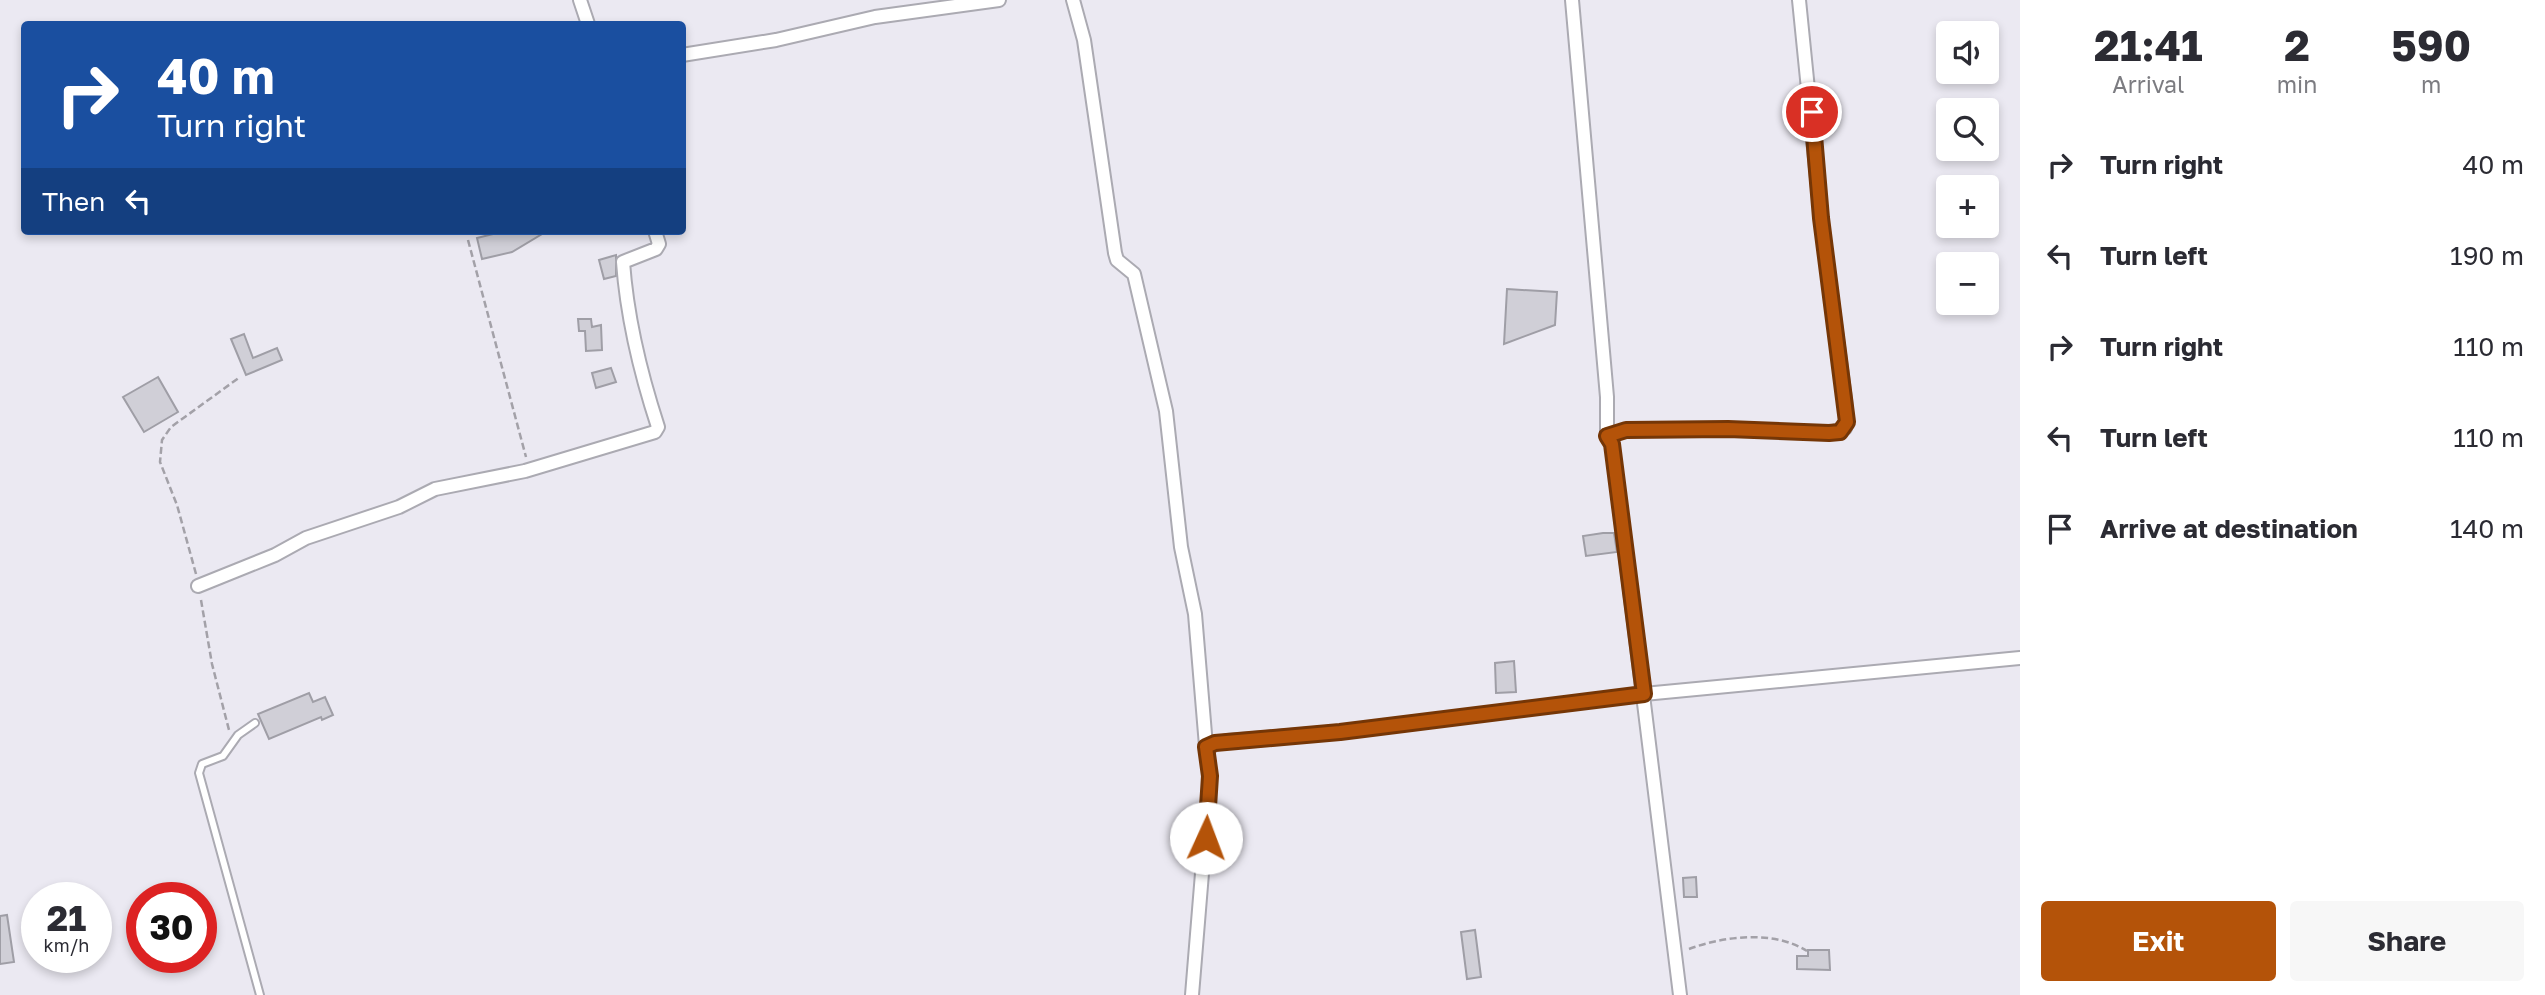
<!DOCTYPE html>
<html lang="en">
<head>
<meta charset="utf-8">
<style>
	:root { --surface:#fff; --page:#f7f7f7; --text:#2b2b33; --muted:#7c7c81; --accent:#b45309 }
	body { margin:0; font-family:"Golos Text",sans-serif; background:var(--page); color:var(--text); height:100vh; display:flex; flex-direction:column; font-size:26px; white-space:nowrap }
	* { box-sizing:border-box; margin:0 }
	p { font-size:23px; color:var(--muted) }
	.icon { flex:none; width:38px; height:38px; fill:none; stroke:currentColor; stroke-width:2; stroke-linecap:round; stroke-linejoin:round }
	.map { position:relative; flex:1; overflow:hidden }
	.drawer { display:flex; flex-direction:column; background:var(--surface); width:525px }
	.drawer>* { flex:none }
	.banner { position:absolute; left:21px; top:21px; width:665px; height:214px; border-radius:7px; box-shadow:0 4px 10px #0003; background:#1a4fa0; color:#fff; overflow:hidden }
	.fabs { position:absolute; left:1936px; top:21px; display:grid; gap:14px }
	.fabs a { display:grid; place-items:center; width:63px; height:63px; border-radius:7px; background:var(--surface); box-shadow:0 4px 10px #0003; font-size:35px }
	.speed { position:absolute; left:21px; top:882px; display:flex; gap:14px; font-size:35px; font-weight:700; text-align:center }
	.speed>* { display:grid; place-content:center; width:91px; height:91px; border-radius:50%; background:var(--surface); box-shadow:0 4px 10px #0003; line-height:1 }
	.speed small { font-size:18px; font-weight:400 }
	.speed .limit { border:10px solid #d22; background:#fff; color:#111 }
	.pin { position:absolute; display:grid; place-items:center; width:60px; height:60px; color:#fff; margin:-30px; border:4px solid #fff; border-radius:50%; box-shadow:0 2px 7px #0007 }
	.me { position:absolute; width:77px; margin:-38px; rotate:2deg; stroke-linejoin:round; filter:drop-shadow(0 0 5px #0008) }
	.turn { display:flex; align-items:center; gap:24px; height:147px; padding:0 21px; font-size:32px }
	.turn .icon { width:91px; height:91px; stroke-width:2.5 }
	.turn b { display:block; font-size:49px; line-height:60px }
	.then { display:flex; align-items:center; height:66px; padding:0 21px; background:#0003; gap:14px; font-size:26px }
	.eta { display:flex; justify-content:space-evenly; align-items:center; height:119px; text-align:center }
	.eta b { font-size:42px; font-weight:700; line-height:49px }
	.action { display:flex; gap:14px; margin-top:auto; padding:14px 21px }
	.action a { flex:1; height:80px; border-radius:7px; background:var(--accent); color:#fff; font-size:28px; font-weight:700; line-height:80px; text-align:center }
	.action a+a { background:var(--page); color:var(--text) }
	ul { padding:0; list-style:none }
	li { display:flex; align-items:center; gap:21px; height:91px; padding:0 21px }
	li div { flex:1 }
	li b { display:block; font-size:26px }
	li em { font-style:normal }
	main { display:flex; flex:1; min-height:0 }
	.map>svg:first-child { display:block }
	.building { fill:#d0cfd7; stroke:#9f9ea6; stroke-width:2 }
	.lines { fill:none; stroke-linecap:round; stroke-linejoin:round }
	.lane-casing { stroke:#abaab2; stroke-width:10 }
	.street-casing { stroke:#abaab2; stroke-width:16 }
	.path { stroke:#a3a1a8; stroke-width:2.5; stroke-dasharray:7 3.5; stroke-linecap:butt }
	.lane { stroke:#fff; stroke-width:6 }
	.street { stroke:#fff; stroke-width:12 }
	.route-casing { stroke:#753606; stroke-width:18 }
	.route { stroke:#b45309; stroke-width:12 }
</style>
</head>
<body>
<main>
<div class="map">
<svg width="2020" height="995" viewBox="0 0 2020 995">
	<rect width="100%" height="100%" fill="#ebe9f2"/>
	<g class="building">
		<polygon points="505,231 547,231 512,252 482,259 477,238"/>
		<polygon points="616,255 616,276 604,279 599,260"/>
		<polygon points="1507,289 1557,292 1555,325 1504,344"/>
		<polygon points="578,319 591,319 592,327 601,325 602,350 586,351 585,331 579,331"/>
		<polygon points="244,334 253,358 277,348 282,360 246,375 231,339"/>
		<polygon points="611,368 616,382 596,388 592,373"/>
		<polygon points="158,377 178,412 144,432 123,397"/>
		<polygon points="1603,533 1614,533 1617,552 1586,556 1583,536"/>
		<polygon points="1514,661 1516,692 1496,693 1495,663"/>
		<polygon points="309,693 313,702 325,697 333,715 322,720 321,717 269,739 258,714"/>
		<polygon points="1696,877 1697,897 1684,897 1683,878"/>
		<polygon points="7,915 14,962 0,964 0,916"/>
		<polygon points="1475,930 1481,977 1467,979 1461,932"/>
		<polygon points="1808,950 1829,950 1830,970 1797,969 1797,956 1808,956"/>
	</g>
	<g class="lines">
		<g class="lane-casing">
			<polyline id="lane" points="255,723 238,735 223,756 202,764 199,773 260,995"/>
		</g>
		<g class="street-casing">
			<g id="street">
				<polyline points="580,0 588,24"/>
				<polyline points="1073,0 1084,40 1115,253 1117,260 1134,274 1166,411 1181,547 1195,614 1206,746"/>
				<polyline points="1572,0 1607,397 1607,436"/>
				<polyline points="682,55 776,40 875,17 999,0"/>
				<path d="M198,586L275,555L306,538L399,507L435,489L525,471L655,432L658,427C641,375 627,317 623,262L656,249L659,244L655,231"/>
				<polyline points="1192,995 1210,776 1206,746 1227,741 1340,732 1644,694 2020,658"/>
				<polyline points="1680,995 1612,444 1607,436 1626,430 1728,429 1830,433 1845,428 1847,422 1845,399 1821,218 1799,0"/>
			</g>
		</g>
		<g class="path">
			<polyline points="468,240 526,457"/>
			<polyline points="196,574 177,505 160,462 162,440 171,427 240,377"/>
			<polyline points="201,600 212,664 229,730"/>
			<path d="M1689,949C1724,936 1774,930 1807,951"/>
		</g>
		<use href="#lane" class="lane"/>
		<use href="#street" class="street"/>
	</g>
	<g class="lines">
		<g class="route-casing">
			<polyline id="route" points="1206,838 1210,776 1206,747 1215,743 1340,732 1644,694 1612,444 1607,436 1626,430 1728,429 1829,433 1840,432 1847,422 1821,218 1812,112"/>
		</g>
		<use href="#route" class="route"/>
	</g>
</svg>
<div class="fabs">
<a><svg class="icon" aria-label="sound" viewBox="0 0 24 24"><path d="M4 9h4l5-4v14l-5-4H4zM17 9q2 3 0 6"/></svg></a>
<a><svg class="icon" aria-label="search" viewBox="0 0 24 24"><circle cx="10" cy="10" r="6"/><path d="M15 15l6 6"/></svg></a>
<a>+</a>
<a>−</a>
</div>
<div class="speed"><div>21<small>km/h</small></div><div class="limit">30</div></div>
<div class="pin" style="left:1812px;top:112px;background:#d93025"><svg class="icon" aria-label="arrive" viewBox="0 0 24 24"><path d="M6 21V4h12l-3 4 3 4H6"/></svg></div>
<svg class="me" style="left:1206px;top:838px" viewBox="-20 -20 40 40"><circle r="19" fill="#fff"/><path d="M0-13L10 11 0 6-10 11z" fill="#b45309"/></svg>
<div class="banner">
<div class="turn"><svg class="icon" aria-label="right" viewBox="0 0 24 24"><path d="M7 20v-9h11M14 6l5 5-5 5"/></svg><div><b>40 m</b>Turn right</div></div>
<div class="then">Then<svg class="icon" aria-label="left" viewBox="0 0 24 24"><path d="M17 20v-9H6M10 6l-5 5 5 5"/></svg></div>
</div>
</div>
<section class="drawer">
<div class="eta">
<div><b>21:41</b><p>Arrival</p></div>
<div><b>2</b><p>min</p></div>
<div><b>590</b><p>m</p></div>
</div>
<ul>
<li><svg class="icon" aria-label="right" viewBox="0 0 24 24"><path d="M7 20v-9h11M14 6l5 5-5 5"/></svg><div><b>Turn right</b></div><em>40 m</em></li>
<li><svg class="icon" aria-label="left" viewBox="0 0 24 24"><path d="M17 20v-9H6M10 6l-5 5 5 5"/></svg><div><b>Turn left</b></div><em>190 m</em></li>
<li><svg class="icon" aria-label="right" viewBox="0 0 24 24"><path d="M7 20v-9h11M14 6l5 5-5 5"/></svg><div><b>Turn right</b></div><em>110 m</em></li>
<li><svg class="icon" aria-label="left" viewBox="0 0 24 24"><path d="M17 20v-9H6M10 6l-5 5 5 5"/></svg><div><b>Turn left</b></div><em>110 m</em></li>
<li><svg class="icon" aria-label="arrive" viewBox="0 0 24 24"><path d="M6 21V4h12l-3 4 3 4H6"/></svg><div><b>Arrive at destination</b></div><em>140 m</em></li>
</ul>
<div class="action"><a>Exit</a><a>Share</a></div>
</section>
</main>
</body>
</html>
